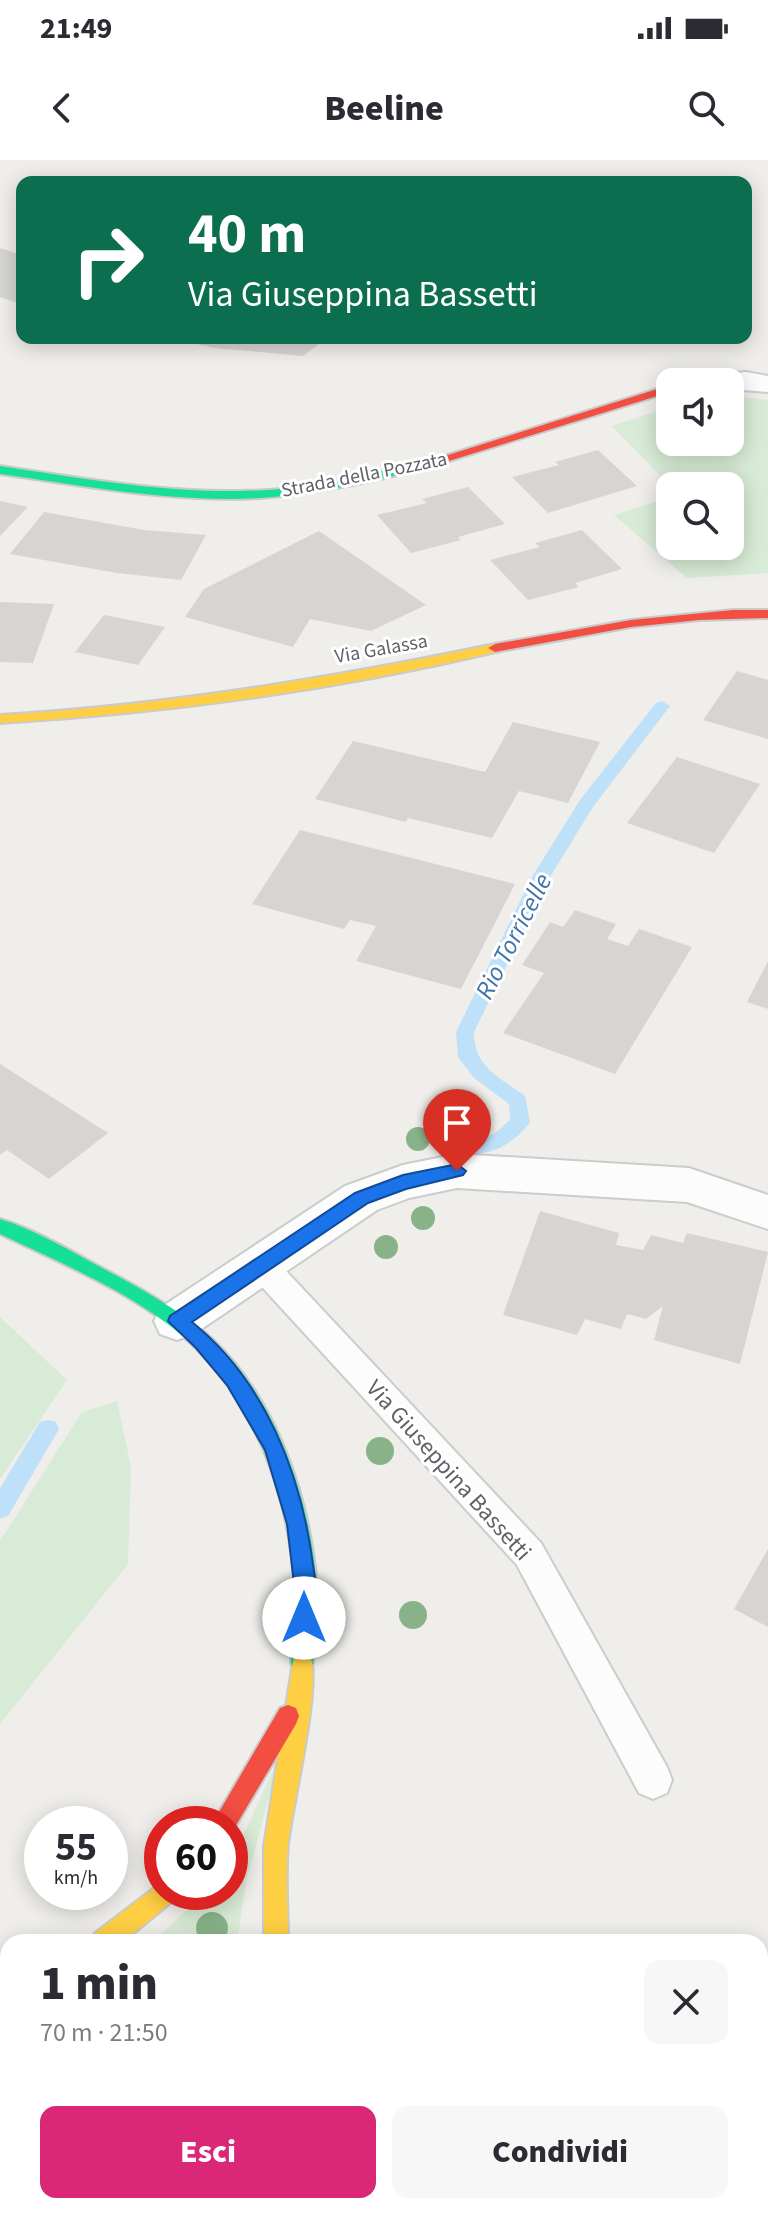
<!DOCTYPE html>
<html lang="it">
<head>
<meta charset="utf-8">
<style>
	:root { --surface:#fff; --page:#f7f7f7; --text:#2b2b33; --muted:#7c7c81; --accent:#db2777 }
	body { margin:0; font-family:"Source Sans 3",sans-serif; background:var(--page); color:var(--text); height:100vh; display:flex; flex-direction:column; font-size:30px; white-space:nowrap }
	* { box-sizing:border-box; margin:0 }
	p { font-size:26px; color:var(--muted) }
	.icon { flex:none; width:44px; height:44px; fill:none; stroke:currentColor; stroke-width:2; stroke-linecap:round; stroke-linejoin:round }
	.map { position:relative; flex:1; overflow:hidden }
	.side { position:absolute; left:0px; top:1774px; width:768px; height:280px; display:flex; flex-direction:column; background:var(--surface); border-radius:24px 24px 0 0; box-shadow:0 4px 20px #0003 }
	.side>* { flex:none }
	.hud { position:absolute; left:16px; top:16px; width:736px; height:168px; border-radius:16px; box-shadow:0 4px 20px #0003; background:#0b6e4f; color:#fff; overflow:hidden }
	.controls { position:absolute; left:656px; top:208px; display:grid; gap:16px }
	.controls a { display:grid; place-items:center; width:88px; height:88px; border-radius:16px; background:var(--surface); box-shadow:0 4px 20px #0003; font-size:40px }
	.speed { position:absolute; left:24px; top:1646px; display:flex; gap:16px; font-size:40px; font-weight:700; text-align:center }
	.speed>* { display:grid; place-content:center; width:104px; height:104px; border-radius:50%; background:var(--surface); box-shadow:0 4px 20px #0003; line-height:1 }
	.speed small { font-size:20px; font-weight:400 }
	.speed .limit { border:12px solid #d22; background:#fff; color:#111 }
	.pin { position:absolute; display:grid; place-items:center; width:68px; height:68px; color:#fff; margin:-82px -34px; border-radius:50% 50% 50% 0; rotate:-45deg; box-shadow:0 0 8px #0007 }
	.pin .icon { rotate:45deg }
	.me { position:absolute; width:88px; margin:-44px; rotate:0deg; stroke-linejoin:round; filter:drop-shadow(0 0 6px #0008) }
	.turn { display:flex; align-items:center; gap:28px; height:168px; padding:0 40px; font-size:36px }
	.turn .icon { width:104px; height:104px; stroke-width:2.5 }
	.turn b { display:block; font-size:56px; line-height:68px }
	.round { display:grid; place-items:center; flex:none; width:84px; height:84px; border-radius:16px; background:var(--page) }
	.summary { display:flex; align-items:center; justify-content:space-between; height:136px; padding:0 40px }
	h1 { font-size:48px; font-weight:800; line-height:60px }
	.button { display:flex; gap:16px; margin-top:auto; padding:16px 40px }
	.button a { flex:1; height:92px; border-radius:16px; background:var(--accent); color:#fff; font-size:32px; font-weight:800; line-height:92px; text-align:center }
	.button a+a { background:var(--page); color:var(--text) }
	.status { display:flex; justify-content:space-between; align-items:center; height:56px; padding:0 40px; background:var(--surface); direction:ltr }
	.status svg { height:22px; fill:currentColor }
	header { display:flex; justify-content:space-between; align-items:center; height:104px; padding:0 40px; background:var(--surface); font-size:36px; font-weight:800 }
	.map>svg:first-child { display:block }
	.green { fill:#d8ebd6 }
	.lines { fill:none; stroke-linecap:round; stroke-linejoin:round }
	.stream { fill:#bfe0f9; fill-rule:evenodd }
	.building { fill:#d6d5d3 }
	.lane-casing { stroke:#cbcccc; stroke-width:4 }
	.street-casing { stroke:#cbcccc; stroke-width:4 }
	.fast-casing { stroke:#cacacb; stroke-width:4 }
	.slow-casing { stroke:#cacacb; stroke-width:4 }
	.jam-casing { stroke:#cacacb; stroke-width:4 }
	.lane { fill:#fdfcfc; fill-rule:evenodd }
	.street { fill:#fdfcfc; fill-rule:evenodd }
	.fast { fill:#16e098; fill-rule:evenodd }
	.slow { fill:#ffcf43; fill-rule:evenodd }
	.jam { fill:#f24e42; fill-rule:evenodd }
	.tree { fill:#88b388 }
	.route { fill:#1a73e8; stroke:#114b97; stroke-width:2 }
	.labels { text-anchor:middle; stroke-width:6; stroke-linejoin:round; paint-order:stroke }
	.far-street-label { font-size:20px; fill:#5f6368; stroke:#fff }
	.street-label { font-size:24px; fill:#5f6368; stroke:#fff }
	.water-label { font-size:26px; font-style:italic; fill:#4174aa; stroke:#fff }
</style>
</head>
<body>
<div class="status"><b>21:49</b><svg viewBox="0 0 49 12"><path d="M0 12V9h3v3zM5 12V6h3v6zM10 12V3h3v9zM15 12V0h3v12zM26 1h20v11H26zM47 4h2v5h-2z"/></svg></div>
<header><svg class="icon" aria-label="back" viewBox="0 0 24 24"><path d="M15 5l-7 7 7 7"/></svg>Beeline<svg class="icon" aria-label="search" viewBox="0 0 24 24"><circle cx="10" cy="10" r="6"/><path d="M15 15l6 6"/></svg></header>
<div class="map">
<svg width="768" height="2054" viewBox="0 0 768 2054">
	<rect width="100%" height="100%" fill="#efeeea"/>
	<g class="green">
		<polygon points="730,235 768,240 768,413 687,418 614,355 670,337 670,386 730,386 730,326 670,326 612,266 670,247 670,282 730,282"/>
		<polygon points="0,1157 67,1220 0,1319"/>
		<polygon points="117,1241 131,1307 128,1404 0,1564 0,1381 82,1252"/>
		<polygon points="281,1593 246,1722 237,1782 153,1782 206,1732 230,1732 230,1704"/>
	</g>
	<g class="lines">
		<g class="stream">
			<path d="M662,541L670,546L593,647L550,717L474,872C474,907 499,917 525,936L530,962C519,979 490,999 469,992L466,987L469,982L494,974L510,960L509,944L474,918L458,897L456,872L532,717L580,640L656,543Z"/>
			<polygon points="48,1260 56,1262 59,1269 8,1356 0,1359 0,1328 40,1262"/>
		</g>
	</g>
	<g class="building">
		<polygon points="0,88 22,95 22,145 0,137"/>
		<polygon points="170,178 327,178 303,196 215,188"/>
		<polygon points="598,290 637,326 548,353 512,317 559,305 555,302"/>
		<polygon points="468,327 505,364 458,377 461,380 411,393 377,355 427,343 422,339"/>
		<polygon points="0,341 28,347 0,376"/>
		<polygon points="44,352 144,370 206,375 181,420 117,413 10,394"/>
		<polygon points="582,370 622,409 575,423 579,427 528,440 490,400 540,387 535,383"/>
		<polygon points="319,371 426,445 371,471 310,459 293,487 185,457 204,429"/>
		<polygon points="0,442 54,444 33,503 0,502"/>
		<polygon points="104,455 165,467 138,505 75,492"/>
		<polygon points="737,511 768,520 768,579 703,560"/>
		<polygon points="513,562 600,582 568,643 519,631 492,678 408,658 406,662 315,639 353,581 485,612"/>
		<polygon points="677,597 760,624 714,693 627,663"/>
		<polygon points="300,670 515,724 461,829 356,801 376,766 350,760 344,769 252,744"/>
		<polygon points="575,750 616,764 607,779 628,786 639,769 692,787 615,914 503,873 544,813 522,805 550,762 563,767"/>
		<polygon points="768,801 768,849 747,842"/>
		<polygon points="0,904 108,973 49,1019 7,990 0,995"/>
		<polygon points="540,1051 619,1073 616,1085 643,1090 651,1075 683,1083 687,1073 768,1092 740,1204 654,1180 663,1146 646,1159 627,1154 621,1169 585,1159 577,1175 503,1155"/>
		<polygon points="768,1389 768,1467 734,1449"/>
	</g>
	<g class="lines">
		<g class="lane-casing">
			<polygon id="lane" points="262,1094 273,1097 541,1383 667,1607 672,1620 667,1633 653,1639 639,1633 517,1405 251,1115 246,1106 251,1097"/>
		</g>
		<g class="street-casing">
			<g id="street">
				<polygon points="746,212 768,216 768,232 730,229 730,222 696,222 700,216"/>
				<polygon points="457,994 689,1008 768,1035 768,1069 687,1042 457,1028 409,1038 377,1050 194,1174 177,1180 160,1174 154,1161 160,1148 345,1026 403,1005"/>
			</g>
		</g>
		<g class="fast-casing">
			<g id="fast">
				<path d="M419,302L425,306L423,309C370,322 316,334 261,338C174,343 86,326 0,314V306C79,318 158,332 238,331C299,331 360,317 419,302Z"/>
				<path d="M0,1059C36,1070 71,1091 104,1109C141,1128 179,1150 211,1178C278,1240 311,1342 317,1430C318,1454 314,1479 313,1503L310,1510L302,1513L294,1510L291,1503C292,1479 297,1454 295,1430C290,1344 261,1254 199,1191C146,1138 67,1106 0,1074Z"/>
			</g>
		</g>
		<g class="slow-casing">
			<g id="slow">
				<path d="M495,484L502,488L500,491C336,530 168,553 0,563V555C167,545 331,518 495,484Z"/>
				<path d="M302,1493L310,1496C322,1523 292,1647 288,1684C285,1716 288,1750 288,1782H264V1686L294,1496Z"/>
				<polygon points="162,1722 162,1732 178,1732 174,1740 123,1782 92,1782 95,1773"/>
				<polygon points="8,1805 8,1829 0,1831 0,1807"/>
			</g>
		</g>
		<g class="jam-casing">
			<g id="jam">
				<polygon points="670,225 670,232 423,309 413,306"/>
				<polygon points="733,450 768,450 768,458 699,460 631,467 495,492 488,488 495,484 631,460"/>
				<polygon points="288,1545 296,1548 299,1556 296,1564 232,1672 230,1673 230,1664 212,1664 280,1548"/>
				<polygon points="0,1975 8,1978 8,2007 0,2004"/>
				<polygon points="52,2046 82,2046 85,2054 55,2054"/>
				<rect x="282" y="2046" width="26" height="8"/>
			</g>
		</g>
		<use href="#lane" class="lane"/>
		<use href="#street" class="street"/>
		<use href="#fast" class="fast"/>
		<use href="#slow" class="slow"/>
		<use href="#jam" class="jam"/>
	</g>
	<g class="tree">
		<circle cx="418" cy="979" r="12"/>
		<circle cx="423" cy="1058" r="12"/>
		<circle cx="386" cy="1087" r="12"/>
		<circle cx="380" cy="1291" r="14"/>
		<circle cx="413" cy="1455" r="14"/>
		<circle cx="212" cy="1768" r="16"/>
	</g>
	<path class="route" d="M457,1004L466,1011L463,1015L406,1029L368,1043L192,1162C265,1221 301,1313 313,1405C316,1424 320,1447 312,1465L304,1468L296,1465L293,1458L295,1432L287,1364L265,1290L227,1225L196,1188L168,1161L170,1156L355,1033L403,1015Z"/>
	<g class="labels">
		<g class="far-street-label">
			<text transform="translate(364 314) rotate(-11)" y="7">Strada della Pozzata</text>
			<text transform="translate(381 488) rotate(-10)" y="7">Via Galassa</text>
		</g>
		<g class="street-label">
			<text transform="translate(449 1310) rotate(48)" y="8">Via Giuseppina Bassetti</text>
		</g>
		<g class="water-label">
			<text transform="translate(513 776) rotate(-63)" y="9">Rio Torricelle</text>
		</g>
	</g>
</svg>
<div class="controls">
<a><svg class="icon" aria-label="sound" viewBox="0 0 24 24"><path d="M4 9h4l5-4v14l-5-4H4zM17 9q2 3 0 6"/></svg></a>
<a><svg class="icon" aria-label="search" viewBox="0 0 24 24"><circle cx="10" cy="10" r="6"/><path d="M15 15l6 6"/></svg></a>
</div>
<div class="speed"><div>55<small>km/h</small></div><div class="limit">60</div></div>
<div class="pin" style="left:457px;top:1011px;background:#d93025"><svg class="icon" aria-label="arrive" viewBox="0 0 24 24"><path d="M6 21V4h12l-3 4 3 4H6"/></svg></div>
<svg class="me" style="left:304px;top:1458px" viewBox="-20 -20 40 40"><circle r="19" fill="#fff"/><path d="M0-13L10 11 0 6-10 11z" fill="#1a73e8"/></svg>
<div class="hud">
<div class="turn"><svg class="icon" aria-label="right" viewBox="0 0 24 24"><path d="M7 20v-9h11M14 6l5 5-5 5"/></svg><div><b>40 m</b>Via Giuseppina Bassetti</div></div>
</div>
<section class="side">
<div class="summary"><div><h1>1 min</h1><p>70 m · 21:50</p></div><a class="round"><svg class="icon" aria-label="close" viewBox="0 0 24 24"><path d="M6 6l12 12M18 6L6 18"/></svg></a></div>
<div class="button"><a>Esci</a><a>Condividi</a></div>
</section>
</div>
</body>
</html>
